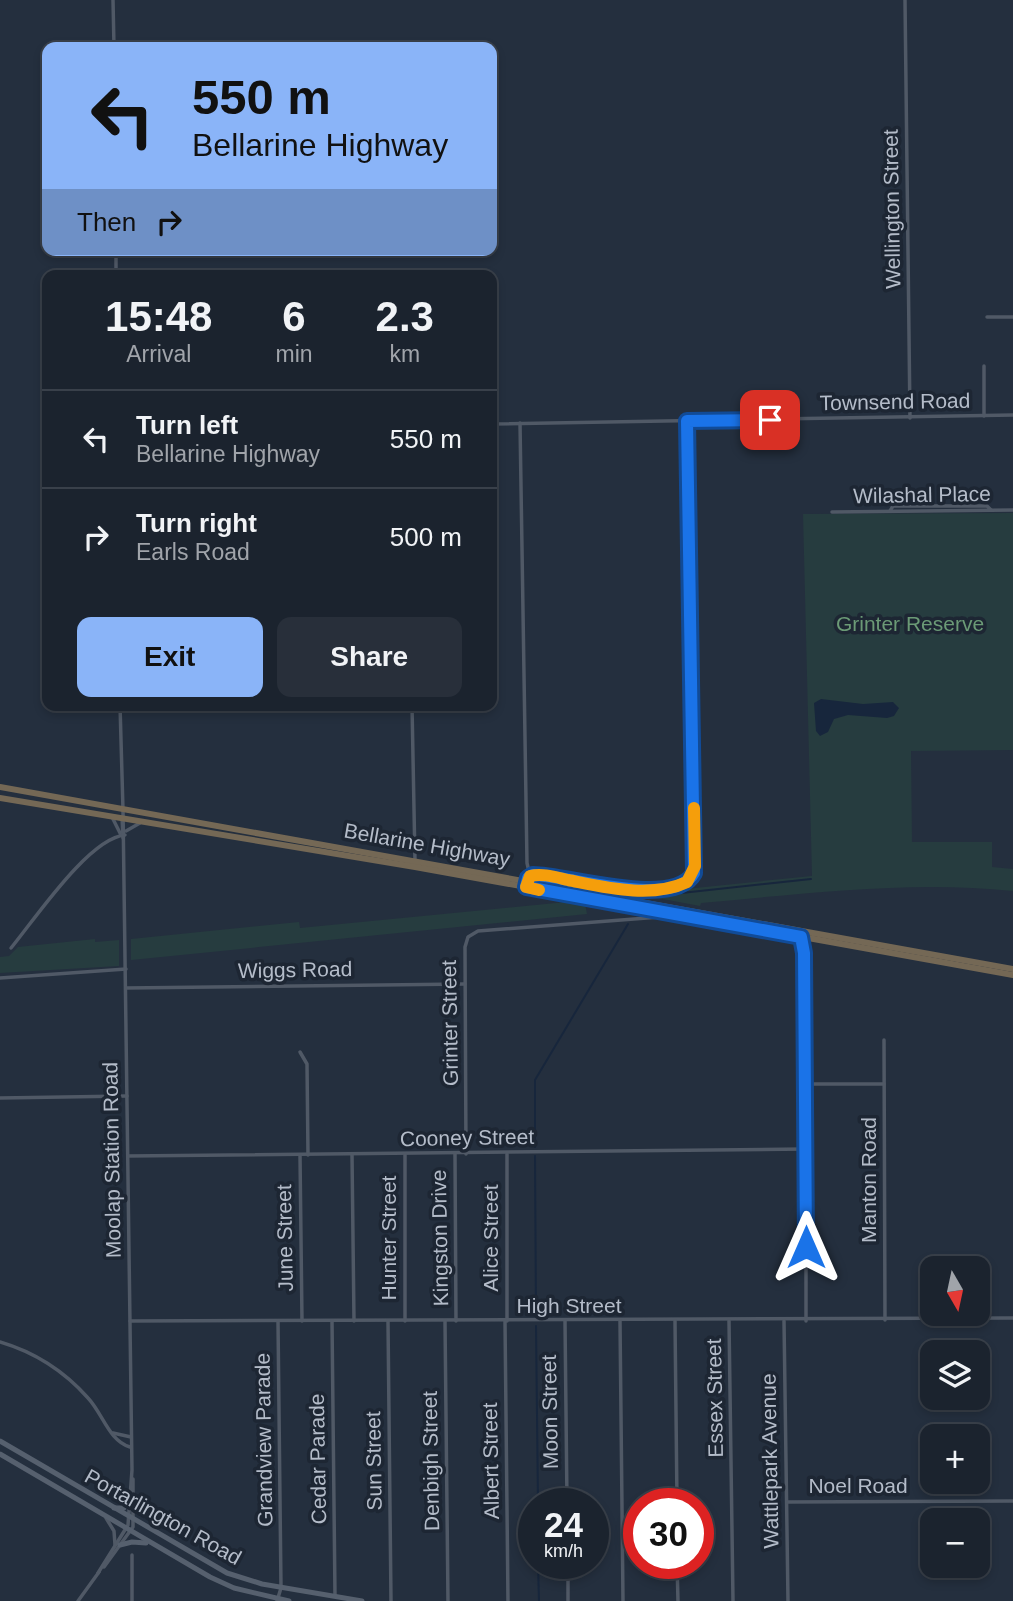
<!DOCTYPE html>
<html lang="en">
<head>
<meta charset="utf-8">
<style>
	:root { --surface:#1b232e; --page:#282f3a; --text:#f1f3f6; --muted:#a0a4aa; --line:#39404a; --accent:#8ab4f8 }
	body { margin:0; font-family:Helvetica,sans-serif; background:var(--page); color:var(--text); height:100vh; display:flex; flex-direction:column; font-size:26px; white-space:nowrap }
	* { box-sizing:border-box; margin:0 }
	p { font-size:23px; color:var(--muted) }
	.icon { flex:none; width:38px; height:38px; fill:none; stroke:currentColor; stroke-width:2; stroke-linecap:round; stroke-linejoin:round }
	.map { position:relative; flex:1; overflow:hidden }
	.panel { position:absolute; left:42px; top:270px; width:455px; height:441px; display:flex; flex-direction:column; background:var(--surface); border-radius:14px; box-shadow:0 4px 10px #0003,0 0 0 2px var(--line) }
	.panel>* { flex:none }
	.hud { position:absolute; left:42px; top:42px; width:455px; height:214px; border-radius:14px; box-shadow:0 4px 10px #0003,0 0 0 2px var(--line); background:#8ab4f8; color:#111; overflow:hidden }
	.needle { width:46px; rotate:171deg }
	.buttons { position:absolute; left:920px; top:1256px; display:grid; gap:14px }
	.buttons a { display:grid; place-items:center; width:70px; height:70px; border-radius:14px; background:var(--surface); box-shadow:0 4px 10px #0003,0 0 0 2px var(--line); font-size:35px }
	.speed { position:absolute; left:518px; top:1488px; display:flex; gap:14px; font-size:35px; font-weight:700; text-align:center }
	.speed>* { display:grid; place-content:center; width:91px; height:91px; border-radius:50%; background:var(--surface); box-shadow:0 4px 10px #0003,0 0 0 2px var(--line); line-height:1 }
	.speed small { font-size:18px; font-weight:400 }
	.speed .limit { border:10px solid #d22; background:#fff; color:#111 }
	.pin { position:absolute; display:grid; place-items:center; width:60px; height:60px; color:#fff; margin:-30px; border-radius:14px; box-shadow:0 4px 10px #0006 }
	.me { position:absolute; width:77px; margin:-38px; rotate:0deg; stroke-linejoin:round; filter:drop-shadow(0 0 5px #0008) }
	.turn { display:flex; align-items:center; gap:24px; height:147px; padding:0 35px; font-size:32px }
	.turn .icon { width:91px; height:91px; stroke-width:2.5 }
	.turn b { display:block; font-size:49px; line-height:60px }
	.then { display:flex; align-items:center; height:66px; padding:0 35px; background:#0003; gap:14px; font-size:26px }
	.eta { display:flex; justify-content:space-evenly; align-items:center; height:119px; text-align:center }
	.eta b { font-size:42px; font-weight:700; line-height:49px }
	.button { display:flex; gap:14px; margin-top:auto; padding:14px 35px }
	.button a { flex:1; height:80px; border-radius:14px; background:var(--accent); color:#111; font-size:28px; font-weight:700; line-height:80px; text-align:center }
	.button a+a { background:var(--page); color:var(--text) }
	ul { padding:0; list-style:none }
	li { display:flex; align-items:center; gap:21px; height:98px; padding:0 35px; border-top:2px solid var(--line) }
	li div { flex:1 }
	li b { display:block; font-size:26px }
	li em { font-style:normal }
	.map>svg:first-child { display:block }
	.green { fill:#263c3f }
	.water { fill:#17263c }
	.lines { fill:none; stroke-linecap:round; stroke-linejoin:round }
	.stream { stroke:#17263c; stroke-width:2 }
	.minor { stroke:#505966; stroke-width:3.5 }
	.major { stroke:#56606e; stroke-width:5 }
	.highway { stroke:#746855; stroke-width:6 }
	.route-casing { stroke:#114b97; stroke-width:18 }
	.route { stroke:#1a73e8; stroke-width:12 }
	.slow { stroke:#f59e0b; stroke-width:12 }
	.labels { text-anchor:middle; stroke-width:7; stroke-linejoin:round; paint-order:stroke }
	.street-label { font-size:21px; fill:#b4bcc9; stroke:#1d2633 }
	.park-label { font-size:21px; fill:#6b9a76; stroke:#1d2633 }
</style>
</head>
<body>
<div class="map">
<svg width="1013" height="1601" viewBox="0 0 1013 1601">
	<rect width="100%" height="100%" fill="#242f3e"/>
	<g class="green">
		<path d="M1013,513V750L911,751L912,842H992V867L1013,869V891C909,880 805,894 701,903L700,906L636,894L812,876L803,514Z"/>
		<polygon points="576,901 585,903 587,914 131,960 131,939 299,922 300,928"/>
		<polygon points="95,939 95,942 119,940 119,966 0,973 0,957 9,956 18,947"/>
	</g>
	<polygon class="water" points="821,699 863,704 893,702 899,708 894,716 887,718 848,715 834,719 828,732 820,736 816,731 814,703"/>
	<g class="lines">
		<g class="stream">
			<polyline points="654,896 811,879"/>
			<polyline points="535,1147 535,1080 628,924"/>
			<polyline points="535,1156 536,1317"/>
			<polyline points="536,1326 538,1503"/>
			<polyline points="538,1563 539,1601"/>
		</g>
		<g class="minor">
			<polyline points="113,0 114,47"/>
			<polyline points="905,0 910,418"/>
			<polyline points="116,250 116,275"/>
			<polyline points="987,317 1013,317"/>
			<polyline points="984,366 984,416"/>
			<polyline points="520,423 527,863 530,876"/>
			<polyline points="492,424 1013,415"/>
			<polyline points="890,511 893,506 987,506 991,510"/>
			<polyline points="832,512 1013,510"/>
			<polyline points="120,705 123,810"/>
			<polyline points="412,705 415,861"/>
			<polyline points="112,817 121,835"/>
			<polyline points="122,817 123,838"/>
			<polyline points="126,831 140,823"/>
			<path d="M528,880L530,876L538,875C570,878 675,908 693,873L687,421"/>
			<polyline points="806,938 806,1321"/>
			<path d="M11,948C35,919 89,838 125,835"/>
			<polyline points="0,978 126,969"/>
			<polyline points="126,988 465,984"/>
			<polyline points="884,1040 885,1320"/>
			<polyline points="300,1052 307,1064 308,1155"/>
			<polyline points="805,1084 884,1084"/>
			<polyline points="0,1098 127,1096"/>
			<polyline points="455,1154 456,1321"/>
			<polyline points="466,1154 465,947 468,937 478,931 673,916"/>
			<polyline points="507,1154 507,1321"/>
			<polyline points="300,1155 302,1321"/>
			<polyline points="352,1155 354,1321"/>
			<polyline points="128,1156 805,1149"/>
			<polyline points="130,1321 1013,1318"/>
			<polyline points="332,1321 335,1596"/>
			<polyline points="388,1321 391,1601"/>
			<polyline points="405,1321 405,1155"/>
			<polyline points="445,1321 448,1601"/>
			<polyline points="505,1321 508,1601"/>
			<polyline points="565,1321 567,1503"/>
			<polyline points="620,1321 623,1601"/>
			<polyline points="675,1321 677,1503"/>
			<polyline points="729,1321 733,1601"/>
			<polyline points="784,1321 788,1601"/>
			<path d="M0,1342C34,1352 64,1371 88,1398C103,1414 109,1441 130,1447"/>
			<polyline points="113,1433 131,1437"/>
			<polyline points="788,1502 1013,1501"/>
			<polyline points="106,1518 114,1531 115,1545"/>
			<polyline points="132,1555 132,1601"/>
			<polyline points="568,1563 568,1601"/>
			<polyline points="677,1563 678,1601"/>
			<polyline points="104,1567 133,1527 133,1479"/>
			<polyline points="98,1573 128,1525 132,1470 123,811"/>
			<polyline points="78,1601 99,1572"/>
			<polyline points="277,1601 281,1588 278,1321"/>
		</g>
		<g class="major">
			<polyline points="0,1441 227,1573 262,1584 362,1601"/>
			<polyline points="0,1454 210,1577 234,1588 289,1601"/>
			<polyline points="114,1508 124,1508 130,1500"/>
			<polyline points="120,1545 132,1542 146,1543"/>
		</g>
		<g class="highway">
			<polyline points="0,787 1013,969"/>
			<polyline points="0,798 415,867 1013,975"/>
		</g>
	</g>
	<g class="lines">
		<g class="route-casing">
			<path id="route" d="M770,420L687,421L694,873C674,910 567,875 533,875L528,878L526,887L801,937L804,953L806,1247"/>
		</g>
		<use href="#route" class="route"/>
		<path class="slow" d="M539,890L526,887L530,876C542,873 555,877 568,880C604,887 651,899 687,882L695,866L694,808"/>
	</g>
	<g class="labels">
		<g class="street-label">
			<text transform="translate(892 209) rotate(-91)" y="7">Wellington Street</text>
			<text transform="translate(895 402) rotate(-1)" y="7">Townsend Road</text>
			<text transform="translate(922 495) rotate(-1)" y="7">Wilashal Place</text>
			<text transform="translate(427 845) rotate(10)" y="7">Bellarine Highway</text>
			<text transform="translate(295 970) rotate(-1)" y="7">Wiggs Road</text>
			<text transform="translate(450 1023) rotate(-91)" y="7">Grinter Street</text>
			<text transform="translate(467 1138) rotate(-1)" y="7">Cooney Street</text>
			<text transform="translate(112 1160) rotate(-91)" y="7">Moolap Station Road</text>
			<text transform="translate(869 1180) rotate(-90)" y="7">Manton Road</text>
			<text transform="translate(285 1238) rotate(-91)" y="7">June Street</text>
			<text transform="translate(389 1238) rotate(-90)" y="7">Hunter Street</text>
			<text transform="translate(440 1238) rotate(-91)" y="7">Kingston Drive</text>
			<text transform="translate(491 1238) rotate(-90)" y="7">Alice Street</text>
			<text x="569" y="1313">High Street</text>
			<text transform="translate(715 1398) rotate(-91)" y="7">Essex Street</text>
			<text transform="translate(550 1412) rotate(-91)" y="7">Moon Street</text>
			<text transform="translate(264 1440) rotate(-91)" y="7">Grandview Parade</text>
			<text transform="translate(318 1459) rotate(-91)" y="7">Cedar Parade</text>
			<text transform="translate(374 1461) rotate(-91)" y="7">Sun Street</text>
			<text transform="translate(431 1461) rotate(-91)" y="7">Denbigh Street</text>
			<text transform="translate(491 1461) rotate(-91)" y="7">Albert Street</text>
			<text transform="translate(770 1461) rotate(-91)" y="7">Wattlepark Avenue</text>
			<text x="858" y="1493">Noel Road</text>
			<text transform="translate(163 1517) rotate(29)" y="7">Portarlington Road</text>
		</g>
		<g class="park-label">
			<text x="910" y="631">Grinter Reserve</text>
		</g>
	</g>
</svg>
<div class="buttons">
<a><svg class="needle" viewBox="-14 -14 28 28"><path d="M0-13l5 13h-10z" fill="#e53935"/><path d="M0 13l5-13h-10z" fill="#a0a4aa"/></svg></a>
<a><svg class="icon" aria-label="layers" viewBox="0 0 24 24"><path d="M12 4l9 5-9 5-9-5zM3 14l9 5 9-5"/></svg></a>
<a>+</a>
<a>−</a>
</div>
<div class="speed"><div>24<small>km/h</small></div><div class="limit">30</div></div>
<div class="pin" style="left:770px;top:420px;background:#d93025"><svg class="icon" aria-label="arrive" viewBox="0 0 24 24"><path d="M6 21V4h12l-3 4 3 4H6"/></svg></div>
<svg class="me" style="left:806px;top:1247px" viewBox="-20 -20 40 40"><path d="M0-17L14 15 0 8-14 15z" fill="#1a73e8" stroke="#fff" stroke-width="4"/></svg>
<div class="hud">
<div class="turn"><svg class="icon" aria-label="left" viewBox="0 0 24 24"><path d="M17 20v-9H6M10 6l-5 5 5 5"/></svg><div><b>550 m</b>Bellarine Highway</div></div>
<div class="then">Then<svg class="icon" aria-label="right" viewBox="0 0 24 24"><path d="M7 20v-9h11M14 6l5 5-5 5"/></svg></div>
</div>
<section class="panel">
<div class="eta">
<div><b>15:48</b><p>Arrival</p></div>
<div><b>6</b><p>min</p></div>
<div><b>2.3</b><p>km</p></div>
</div>
<ul>
<li><svg class="icon" aria-label="left" viewBox="0 0 24 24"><path d="M17 20v-9H6M10 6l-5 5 5 5"/></svg><div><b>Turn left</b><p>Bellarine Highway</p></div><em>550 m</em></li>
<li><svg class="icon" aria-label="right" viewBox="0 0 24 24"><path d="M7 20v-9h11M14 6l5 5-5 5"/></svg><div><b>Turn right</b><p>Earls Road</p></div><em>500 m</em></li>
</ul>
<div class="button"><a>Exit</a><a>Share</a></div>
</section>
</div>
</body>
</html>
